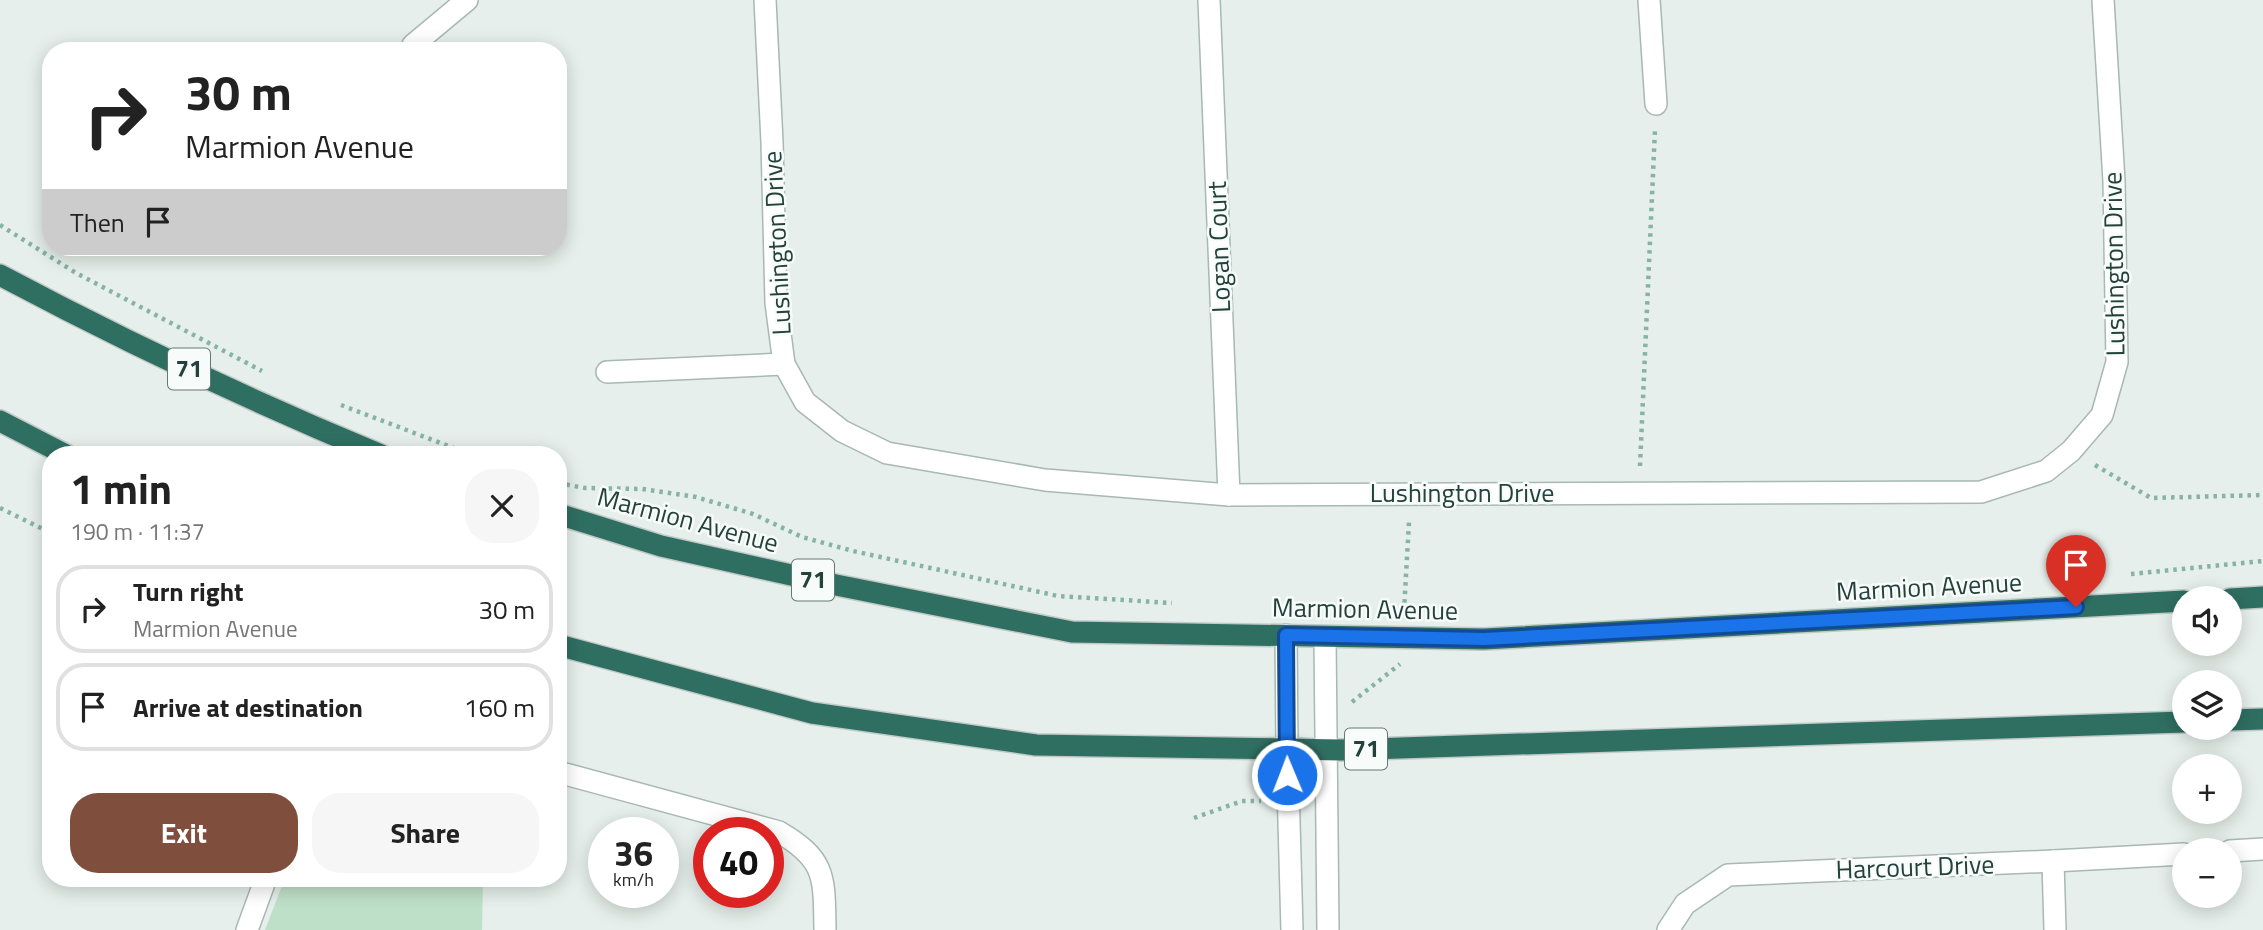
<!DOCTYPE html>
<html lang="en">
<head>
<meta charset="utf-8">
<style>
	:root { --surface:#fff; --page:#f6f6f6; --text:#222; --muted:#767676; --line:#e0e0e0; --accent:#804e3d }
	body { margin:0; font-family:"Titillium Web",sans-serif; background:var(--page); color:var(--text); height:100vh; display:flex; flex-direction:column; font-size:26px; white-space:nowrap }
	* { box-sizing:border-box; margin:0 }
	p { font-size:23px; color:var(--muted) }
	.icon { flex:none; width:38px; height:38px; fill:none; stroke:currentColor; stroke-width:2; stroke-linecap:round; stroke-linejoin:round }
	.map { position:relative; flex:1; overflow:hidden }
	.panel { position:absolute; left:42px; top:446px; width:525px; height:441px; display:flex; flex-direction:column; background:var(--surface); border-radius:28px; box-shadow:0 4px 18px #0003 }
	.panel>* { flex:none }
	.guide { position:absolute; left:42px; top:42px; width:525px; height:214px; border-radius:28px; box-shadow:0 4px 18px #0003; background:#fff; color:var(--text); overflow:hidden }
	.tools { position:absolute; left:2172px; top:586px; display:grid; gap:14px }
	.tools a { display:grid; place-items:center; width:70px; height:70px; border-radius:50%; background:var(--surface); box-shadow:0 4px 18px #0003; font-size:35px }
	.speed { position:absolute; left:588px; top:817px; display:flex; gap:14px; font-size:35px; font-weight:700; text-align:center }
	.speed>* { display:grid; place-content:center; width:91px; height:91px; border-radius:50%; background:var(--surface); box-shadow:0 4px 18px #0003; line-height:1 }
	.speed small { font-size:18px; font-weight:400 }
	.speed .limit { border:10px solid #d22; background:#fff; color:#111 }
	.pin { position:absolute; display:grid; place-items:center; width:60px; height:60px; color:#fff; margin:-72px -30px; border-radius:50% 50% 50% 0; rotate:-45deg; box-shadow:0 0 7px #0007 }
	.pin .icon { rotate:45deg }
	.me { position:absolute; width:77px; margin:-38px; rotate:359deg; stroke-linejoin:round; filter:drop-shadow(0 0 5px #0008) }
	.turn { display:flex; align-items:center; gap:24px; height:147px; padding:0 28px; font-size:32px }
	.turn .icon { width:91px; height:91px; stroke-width:2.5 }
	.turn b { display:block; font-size:49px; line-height:60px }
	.then { display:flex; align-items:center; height:66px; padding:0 28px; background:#0003; gap:14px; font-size:26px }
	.round { display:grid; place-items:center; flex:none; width:74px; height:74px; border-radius:28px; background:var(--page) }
	.headline { display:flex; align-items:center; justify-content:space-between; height:119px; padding:0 28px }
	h1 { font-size:42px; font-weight:700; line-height:52px }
	.primary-button { display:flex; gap:14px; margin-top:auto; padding:14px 28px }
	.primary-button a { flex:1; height:80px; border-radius:28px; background:var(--accent); color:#fff; font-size:28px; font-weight:700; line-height:80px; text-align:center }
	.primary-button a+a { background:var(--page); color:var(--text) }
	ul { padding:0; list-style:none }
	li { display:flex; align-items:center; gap:21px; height:88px; margin:0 14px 10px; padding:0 14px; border:4px solid var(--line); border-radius:28px }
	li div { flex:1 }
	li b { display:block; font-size:26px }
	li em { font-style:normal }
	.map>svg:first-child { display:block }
	.green { fill:#bfe0c8 }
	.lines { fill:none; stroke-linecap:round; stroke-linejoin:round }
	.minor-casing { stroke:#a8b8b2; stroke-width:24 }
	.highway-casing { stroke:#c2cac8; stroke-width:24 }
	.path { stroke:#86b3a5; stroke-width:4.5; stroke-dasharray:3.5 5; stroke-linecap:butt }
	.minor { stroke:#fff; stroke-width:21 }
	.highway { stroke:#2f6f62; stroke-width:21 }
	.route-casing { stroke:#114b97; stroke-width:18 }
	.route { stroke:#1a73e8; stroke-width:12 }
	.labels { text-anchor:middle; stroke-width:5; stroke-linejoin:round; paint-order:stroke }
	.shield { fill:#f7fbf9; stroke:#637a73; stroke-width:2 }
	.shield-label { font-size:24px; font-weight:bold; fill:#24423a }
	.street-label { font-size:26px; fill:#24423a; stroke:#f7fbf9 }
</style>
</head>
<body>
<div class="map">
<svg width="2263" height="930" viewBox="0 0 2263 930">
	<rect width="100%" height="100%" fill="#e6efeb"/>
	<polygon class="green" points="285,878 483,879 482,930 265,930"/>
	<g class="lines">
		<g class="minor-casing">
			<g id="minor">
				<polyline points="765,0 772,142 776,303 784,364 805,402 842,431 887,453 1045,480 1229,495 1981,492 2046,471 2071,451 2102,415 2117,362 2114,181 2103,0"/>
				<polyline points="1209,0 1229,495"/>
				<polyline points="1649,0 1656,104"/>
				<polyline points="413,45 467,0"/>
				<polyline points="607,372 784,364"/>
				<polyline points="1286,635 1287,750 1292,930"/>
				<polyline points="1325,638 1328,930"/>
				<path d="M558,772L779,832C827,860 824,878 825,930"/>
				<polyline points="2230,851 2263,849"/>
				<polyline points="2053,861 2055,930"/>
				<polyline points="247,930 266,878"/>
				<polyline points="1668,930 1685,904 1728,875 2053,861 2184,854"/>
			</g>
		</g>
		<g class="highway-casing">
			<g id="highway">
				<path d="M0,275C124,341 251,401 381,455"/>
				<polyline points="0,421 66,455"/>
				<polyline points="558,514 661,546 836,585 1072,632 1484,639 2184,601"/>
				<polyline points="2230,599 2263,597"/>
				<polyline points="558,645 812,713 1036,745 1341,750 2184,722"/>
				<polyline points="2230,720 2263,719"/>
			</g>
		</g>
		<g class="path">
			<polyline points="0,225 76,273 262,371"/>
			<polyline points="341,405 472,455"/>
			<polyline points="2095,465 2151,498 2263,495"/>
			<polyline points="1640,466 1655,129"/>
			<polyline points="558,483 585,488 642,489 696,497 753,514 802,537 853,551 1058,596 1172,603"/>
			<polyline points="0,508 51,533"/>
			<polyline points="2131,574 2263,561"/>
			<polyline points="1404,611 1409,522"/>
			<polyline points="1352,702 1400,664"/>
			<polyline points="1194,818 1242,801 1261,801"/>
		</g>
		<use href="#minor" class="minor"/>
		<use href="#highway" class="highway"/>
	</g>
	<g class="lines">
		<g class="route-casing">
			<polyline id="route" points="1287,775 1286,635 1484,639 2076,607"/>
		</g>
		<use href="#route" class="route"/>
	</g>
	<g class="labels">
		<g class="shield">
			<rect x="168" y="348.5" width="42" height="41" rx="5"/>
			<rect x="792" y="559.5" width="42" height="41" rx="5"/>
			<rect x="1345" y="728.5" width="42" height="41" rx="5"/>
		</g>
		<g class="shield-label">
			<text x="189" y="377">71</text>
			<text x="813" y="588">71</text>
			<text x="1366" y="757">71</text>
		</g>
		<g class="street-label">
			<text transform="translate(777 243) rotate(-93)" y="9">Lushington Drive</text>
			<text transform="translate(1219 247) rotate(-92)" y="9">Logan Court</text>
			<text transform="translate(2114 264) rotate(-91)" y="9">Lushington Drive</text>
			<text x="1462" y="502">Lushington Drive</text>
			<text transform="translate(688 520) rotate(15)" y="9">Marmion Avenue</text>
			<text transform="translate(1929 587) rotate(-3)" y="9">Marmion Avenue</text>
			<text transform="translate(1365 609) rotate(1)" y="9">Marmion Avenue</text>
			<text transform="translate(1915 867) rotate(-2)" y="9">Harcourt Drive</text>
		</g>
	</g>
</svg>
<div class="tools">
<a><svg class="icon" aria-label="sound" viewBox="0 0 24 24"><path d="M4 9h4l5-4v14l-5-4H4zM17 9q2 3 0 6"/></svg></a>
<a><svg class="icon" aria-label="layers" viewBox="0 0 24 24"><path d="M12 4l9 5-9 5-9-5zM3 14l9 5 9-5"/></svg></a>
<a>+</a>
<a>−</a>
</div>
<div class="speed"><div>36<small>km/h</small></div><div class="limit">40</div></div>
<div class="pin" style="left:2076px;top:607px;background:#d93025"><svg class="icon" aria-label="arrive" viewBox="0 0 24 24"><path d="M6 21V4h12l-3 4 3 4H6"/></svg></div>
<svg class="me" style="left:1287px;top:775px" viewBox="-20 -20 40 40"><circle r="17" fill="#1a73e8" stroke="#fff" stroke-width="3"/><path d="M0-11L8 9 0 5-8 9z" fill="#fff"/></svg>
<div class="guide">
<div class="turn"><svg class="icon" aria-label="right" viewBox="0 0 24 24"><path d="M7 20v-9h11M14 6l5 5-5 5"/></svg><div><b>30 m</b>Marmion Avenue</div></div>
<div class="then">Then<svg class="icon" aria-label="arrive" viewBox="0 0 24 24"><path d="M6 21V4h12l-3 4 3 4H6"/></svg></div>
</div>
<section class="panel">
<div class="headline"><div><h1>1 min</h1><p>190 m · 11:37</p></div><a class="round"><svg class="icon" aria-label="close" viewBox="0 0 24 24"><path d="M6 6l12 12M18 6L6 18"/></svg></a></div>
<ul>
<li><svg class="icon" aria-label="right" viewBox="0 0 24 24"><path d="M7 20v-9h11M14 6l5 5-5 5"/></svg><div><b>Turn right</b><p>Marmion Avenue</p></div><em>30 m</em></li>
<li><svg class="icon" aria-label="arrive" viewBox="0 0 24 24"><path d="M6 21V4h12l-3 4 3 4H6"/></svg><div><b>Arrive at destination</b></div><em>160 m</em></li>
</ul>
<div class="primary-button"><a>Exit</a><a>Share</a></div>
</section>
</div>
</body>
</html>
